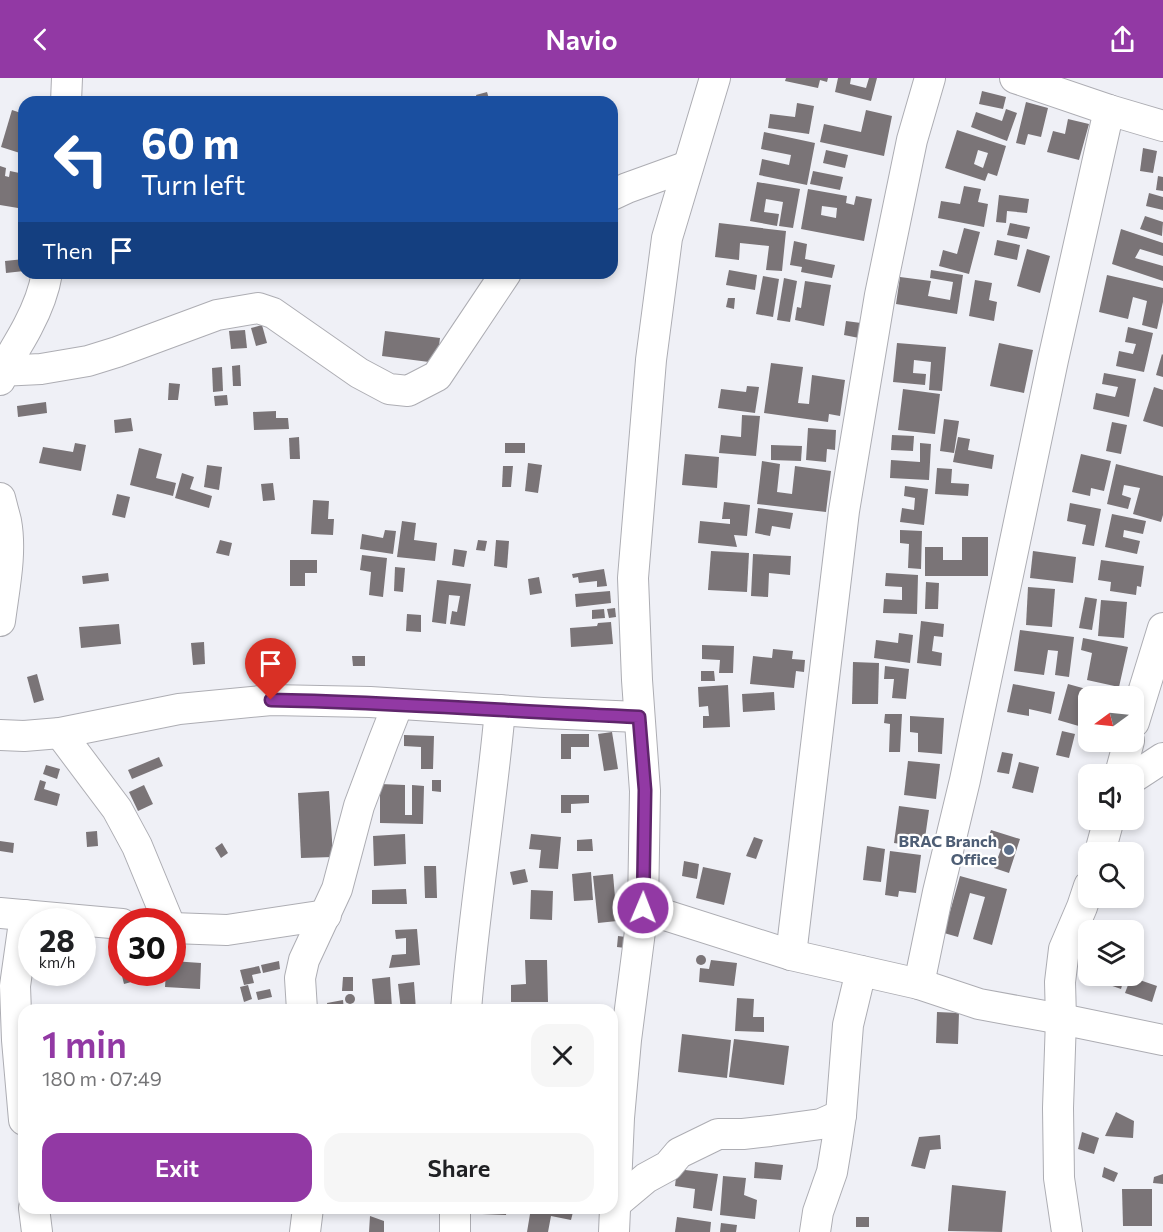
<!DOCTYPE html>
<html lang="en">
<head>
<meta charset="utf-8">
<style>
	:root { --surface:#fff; --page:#f6f6f6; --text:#202124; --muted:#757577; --accent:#9239a4 }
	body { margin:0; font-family:Commissioner,sans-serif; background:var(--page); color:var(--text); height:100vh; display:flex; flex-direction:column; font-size:22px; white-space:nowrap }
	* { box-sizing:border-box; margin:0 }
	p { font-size:20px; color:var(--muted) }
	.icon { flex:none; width:33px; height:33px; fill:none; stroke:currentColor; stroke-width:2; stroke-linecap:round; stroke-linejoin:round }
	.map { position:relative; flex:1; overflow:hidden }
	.details { position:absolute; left:18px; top:926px; width:600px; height:210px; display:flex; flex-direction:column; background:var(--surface); border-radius:18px; box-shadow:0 3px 9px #0003 }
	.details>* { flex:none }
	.guide { position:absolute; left:18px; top:18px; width:600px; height:183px; border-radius:18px; box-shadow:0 3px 9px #0003; background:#1a4fa0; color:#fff; overflow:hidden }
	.needle { width:39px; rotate:255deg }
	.buttons { position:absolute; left:1078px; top:608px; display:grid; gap:12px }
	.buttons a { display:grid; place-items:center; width:66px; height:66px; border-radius:12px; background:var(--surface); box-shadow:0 3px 9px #0003; font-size:30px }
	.speed { position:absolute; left:18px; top:830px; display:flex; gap:12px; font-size:30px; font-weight:700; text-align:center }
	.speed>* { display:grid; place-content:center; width:78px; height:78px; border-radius:50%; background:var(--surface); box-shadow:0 3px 9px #0003; line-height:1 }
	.speed small { font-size:15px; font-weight:400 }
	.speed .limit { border:9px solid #d22; background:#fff; color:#111 }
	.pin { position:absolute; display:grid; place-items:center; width:51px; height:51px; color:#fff; margin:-62px -26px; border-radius:50% 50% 50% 0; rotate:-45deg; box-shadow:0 0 6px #0007 }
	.pin .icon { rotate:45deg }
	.me { position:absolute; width:66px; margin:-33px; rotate:1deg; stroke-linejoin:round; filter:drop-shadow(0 0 4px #0008) }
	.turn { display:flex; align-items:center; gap:21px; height:126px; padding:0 24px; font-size:27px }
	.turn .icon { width:78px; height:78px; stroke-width:2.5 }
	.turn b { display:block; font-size:42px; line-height:51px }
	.then { display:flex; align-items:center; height:57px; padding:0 24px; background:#0003; gap:12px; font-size:22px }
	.round { display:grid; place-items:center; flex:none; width:63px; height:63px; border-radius:18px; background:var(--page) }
	.head { display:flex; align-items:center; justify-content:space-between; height:102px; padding:0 24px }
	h1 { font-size:36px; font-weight:600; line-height:45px; color:var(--accent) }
	.primary-button { display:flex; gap:12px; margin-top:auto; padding:12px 24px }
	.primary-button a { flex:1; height:69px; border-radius:18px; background:var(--accent); color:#fff; font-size:24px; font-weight:600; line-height:69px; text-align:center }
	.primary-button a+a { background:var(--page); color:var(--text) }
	header { display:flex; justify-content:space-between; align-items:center; height:78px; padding:0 24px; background:var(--accent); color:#fff; font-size:27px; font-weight:600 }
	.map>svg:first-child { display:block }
	.building { fill:#7a7477; fill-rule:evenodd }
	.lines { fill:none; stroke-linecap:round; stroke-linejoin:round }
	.minor-casing { stroke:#adadb3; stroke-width:32 }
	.minor { stroke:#fff; stroke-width:30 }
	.route-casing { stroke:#5f256b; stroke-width:15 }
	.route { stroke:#9239a4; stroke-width:10 }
	.service-dot { fill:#5c6f8a; stroke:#fff; stroke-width:2 }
	.labels { text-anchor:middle; stroke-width:4.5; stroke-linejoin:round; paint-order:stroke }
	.service-label { font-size:16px; font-weight:bold; fill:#4e5e75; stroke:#fff; text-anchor:end }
</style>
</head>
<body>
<header><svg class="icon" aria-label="back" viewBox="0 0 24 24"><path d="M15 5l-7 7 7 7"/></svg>Navio<svg class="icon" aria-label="share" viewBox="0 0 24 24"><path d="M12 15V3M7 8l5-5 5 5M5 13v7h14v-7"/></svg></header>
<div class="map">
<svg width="1163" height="1154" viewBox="0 0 1163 1154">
	<rect width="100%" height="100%" fill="#eff0f6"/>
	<g class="building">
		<polygon points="786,0 828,0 827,4 820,2 818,10 785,3"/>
		<polygon points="838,0 851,0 850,6 866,10 869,0 877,0 871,23 835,14"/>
		<polygon points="982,13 1006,19 1003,31 979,26"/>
		<polygon points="487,14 490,24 478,24 476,17"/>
		<polygon points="473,18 476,24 457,24"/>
		<polygon points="1026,24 1048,30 1041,59 1028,56 1025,67 1016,65"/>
		<polygon points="797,25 814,28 809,56 768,50 770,36 795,39"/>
		<polygon points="1006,31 1017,35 1007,63 971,49 976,34 1002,43"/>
		<polygon points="12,32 24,36 23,76 1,69"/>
		<polygon points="866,32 892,38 884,78 820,64 824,46 861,54"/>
		<polygon points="1068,41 1089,46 1079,82 1047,74 1053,53 1065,56"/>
		<path d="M957,52L1006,68L997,98L988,95L985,103L945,90ZM978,72L988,75L983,90L974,86Z"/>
		<polygon points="764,54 815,65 807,107 759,97 762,81 789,87 791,77 761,71"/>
		<polygon points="1143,70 1157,73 1153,95 1140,93"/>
		<polygon points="826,72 848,77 845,90 823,85"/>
		<polygon points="0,88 6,90 5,98 9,99 10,93 24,96 24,107 22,119 24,120 24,131 0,127"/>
		<polygon points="813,93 843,99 840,112 810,106"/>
		<polygon points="1158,98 1163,99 1163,113 1156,112"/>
		<polygon points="757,104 800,111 793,150 779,148 783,124 766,121 764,134 779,136 777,148 750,143"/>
		<polygon points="964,108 981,111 978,124 988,126 984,149 938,140 941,123 960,126"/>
		<path d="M808,111L847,118L846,125L854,127L856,118L872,121L864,163L801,151ZM822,128L837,130L836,140L821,137Z"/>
		<polygon points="1149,115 1163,119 1163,132 1146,128"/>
		<polygon points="999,117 1029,121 1027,135 1007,133 1006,145 996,144"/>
		<polygon points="1145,138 1163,144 1162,158 1140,151"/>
		<polygon points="719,145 786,153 782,193 766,192 769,168 740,165 739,182 715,179"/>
		<polygon points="1010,145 1030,149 1027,161 1007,157"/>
		<polygon points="964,150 980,154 969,196 939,188 943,172 957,176"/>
		<polygon points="1121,151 1163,165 1163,178 1140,171 1135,180 1163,188 1163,203 1112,186"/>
		<polygon points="997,162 1020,167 1017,182 994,177"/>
		<polygon points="794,163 807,166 805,181 835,187 832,200 801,194 802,189 790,187"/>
		<polygon points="1027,171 1050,178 1040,215 1017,208"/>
		<polygon points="24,181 24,193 6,195 5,183"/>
		<polygon points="729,192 757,197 755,212 726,207"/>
		<polygon points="931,192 963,197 957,236 896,226 900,199 931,203 928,218 950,222 953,204 930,200"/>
		<polygon points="1107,197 1163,210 1163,224 1157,251 1142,247 1147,223 1133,219 1128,241 1099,234"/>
		<polygon points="763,198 779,201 773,239 756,236"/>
		<polygon points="784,200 797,203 790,244 777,242"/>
		<polygon points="975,202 992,205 989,222 997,224 994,243 969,238"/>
		<polygon points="805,203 831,207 824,248 795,242 797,229 801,230"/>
		<polygon points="728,220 735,220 734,231 726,229"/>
		<polygon points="846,243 861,245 859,260 844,257"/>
		<polygon points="262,247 267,265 256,268 251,250"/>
		<polygon points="1128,249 1153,255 1144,294 1116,288 1119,273 1133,276 1136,266 1125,264"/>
		<polygon points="245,252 247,270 231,271 229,253"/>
		<polygon points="385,253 440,260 437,285 382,278"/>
		<polygon points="897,265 946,269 942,313 929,312 931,284 914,282 913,295 926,296 925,307 893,304"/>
		<polygon points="999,265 1033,272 1024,315 990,308"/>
		<polygon points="1162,276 1163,277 1163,299 1156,297"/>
		<polygon points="771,285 803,289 798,325 809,326 812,297 845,302 840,338 829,336 828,344 764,335"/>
		<polygon points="240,287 241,308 233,308 232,288"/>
		<polygon points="222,289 223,313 213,314 212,290"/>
		<polygon points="1104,295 1136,301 1129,339 1093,331 1096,315 1115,319 1118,309 1102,306"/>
		<polygon points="169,305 180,306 178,322 168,322"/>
		<polygon points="747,308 759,309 755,335 718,330 721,311 746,314"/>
		<polygon points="1154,309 1163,312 1163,349 1143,343"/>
		<polygon points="903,311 940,316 935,356 898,352"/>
		<polygon points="227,317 228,327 215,328 214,318"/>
		<polygon points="46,324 47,335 18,339 17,328"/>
		<polygon points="276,333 276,340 288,340 289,351 254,352 253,334"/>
		<polygon points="742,337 760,338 756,378 719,375 721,357 741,359"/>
		<polygon points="131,340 133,353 115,355 114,342"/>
		<polygon points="944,341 959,343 954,375 940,373"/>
		<polygon points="1112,344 1127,347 1121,376 1106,373"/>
		<polygon points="808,350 836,352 835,372 827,371 826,384 806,382"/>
		<polygon points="892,357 914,358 913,373 891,372"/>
		<polygon points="299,359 300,381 290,381 289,360"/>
		<polygon points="958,359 970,361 968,372 994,377 992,391 953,384"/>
		<polygon points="75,365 86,367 81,393 39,385 43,369 73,374"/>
		<rect x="505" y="365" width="20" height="10"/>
		<polygon points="920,365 931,366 929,402 890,400 891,382 920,384"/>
		<polygon points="771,367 802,368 801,383 771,382"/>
		<polygon points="139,370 162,376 156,400 176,405 173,418 130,407"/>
		<polygon points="685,376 719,379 717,410 682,407"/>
		<polygon points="1081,376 1111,383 1104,413 1091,410 1090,418 1072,414"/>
		<polygon points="762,383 780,386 777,414 792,416 795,388 831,393 826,434 757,426"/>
		<polygon points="528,385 542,387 538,415 525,413"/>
		<polygon points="1116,386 1163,398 1163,437 1161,444 1133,436 1140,410 1124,407 1122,417 1131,420 1128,431 1107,426"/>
		<polygon points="207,387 222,389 219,412 204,409"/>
		<polygon points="503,388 513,388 511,409 502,409"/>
		<polygon points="937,390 952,391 951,405 969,406 968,418 935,416"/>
		<polygon points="182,395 194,399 190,411 212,418 209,430 175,420"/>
		<polygon points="273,405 275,422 263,423 261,406"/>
		<polygon points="905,408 928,411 924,447 900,444 902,430 914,432 915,420 904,418"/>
		<polygon points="117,416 130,419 125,440 112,437"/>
		<polygon points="313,422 329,423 328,441 334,441 333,457 311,456"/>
		<polygon points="724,424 750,427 747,458 734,457 737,469 698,465 700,443 730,446 730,441 722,441"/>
		<polygon points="1070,425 1101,431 1094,468 1082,466 1086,447 1067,443"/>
		<polygon points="758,430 793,435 790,451 772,448 770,458 755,455"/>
		<polygon points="1112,436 1146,443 1143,456 1124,452 1123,459 1140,463 1137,476 1105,469"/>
		<polygon points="402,443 416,445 414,462 437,465 435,483 397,479"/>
		<polygon points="385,452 396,453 393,476 360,471 362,456 383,460"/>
		<polygon points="900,452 922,453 921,491 908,490 909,466 900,465"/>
		<polygon points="962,459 988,459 988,498 925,498 925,469 943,469 943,482 962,482"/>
		<polygon points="220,462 232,465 229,478 216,475"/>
		<polygon points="478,462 487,463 485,473 476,472"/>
		<polygon points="496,462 509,463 507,490 494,488"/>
		<polygon points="454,471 467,473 464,489 452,487"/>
		<polygon points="711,473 749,475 747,514 708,512"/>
		<polygon points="1033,473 1076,479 1073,505 1030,500"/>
		<polygon points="753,476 791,478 790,497 769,495 768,519 751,518"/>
		<polygon points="362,477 387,480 383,519 369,517 371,494 360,492"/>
		<polygon points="290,482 317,482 317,495 305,495 305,508 290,508"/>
		<polygon points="1101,482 1144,488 1141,509 1137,508 1136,517 1110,513 1111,504 1098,502"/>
		<polygon points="395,489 405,490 403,514 394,513"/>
		<polygon points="604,491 607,508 597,509 597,503 579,505 578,499 573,500 572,496"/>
		<polygon points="108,495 109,503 83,506 82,498"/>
		<polygon points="886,495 918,497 917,536 883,535 884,521 902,522 902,509 885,508"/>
		<polygon points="539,499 542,515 530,517 528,501"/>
		<polygon points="437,502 471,506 465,548 450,546 452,533 457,534 460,518 449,517 446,546 432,544"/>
		<polygon points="926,504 939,505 938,531 925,531"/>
		<polygon points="1028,509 1055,511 1052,549 1026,547"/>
		<polygon points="610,513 611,525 576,529 575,516"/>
		<polygon points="1085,519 1097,521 1092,552 1079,550"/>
		<polygon points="1101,522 1127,524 1124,560 1098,558"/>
		<polygon points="615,530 616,539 609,540 607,531"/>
		<polygon points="604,531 605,540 592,541 592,532"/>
		<polygon points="407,536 421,537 421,554 406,553"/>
		<polygon points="921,543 944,546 943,559 934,558 932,573 942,575 941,588 917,585"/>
		<polygon points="611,544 613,566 571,569 570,550 597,548 598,545"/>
		<polygon points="119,546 121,566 81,570 79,549"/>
		<polygon points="1020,552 1074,559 1069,599 1055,597 1058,573 1048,572 1044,597 1014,593"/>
		<polygon points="899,555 913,557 910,585 874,580 876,562 898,565"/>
		<polygon points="1083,560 1128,569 1119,609 1087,602 1092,575 1081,572"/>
		<polygon points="204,564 205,586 193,587 191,565"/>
		<polygon points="702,567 734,568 733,595 719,595 720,582 702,581"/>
		<polygon points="773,571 793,573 792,581 805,582 804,594 796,593 794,610 750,606 753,578 772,580"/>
		<polygon points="352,578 365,578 365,588 353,588"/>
		<polygon points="853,584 879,585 878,626 852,626"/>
		<polygon points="885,588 909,591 906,621 892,620 894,601 884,601"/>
		<polygon points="701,593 714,593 715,603 701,603"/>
		<polygon points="37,596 44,622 34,625 27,599"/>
		<polygon points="1013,606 1055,614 1051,636 1029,631 1029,638 1007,634"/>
		<polygon points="1068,606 1108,617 1089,618 1089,651 1058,642"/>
		<polygon points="728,607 730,649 703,650 703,638 709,638 708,628 699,629 698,609"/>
		<polygon points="774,614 775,632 743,634 742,616"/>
		<polygon points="885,636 902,636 900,674 889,674 890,646 884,645"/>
		<polygon points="910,638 944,640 942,676 918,674 918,655 910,654"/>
		<polygon points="1062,653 1075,656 1069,680 1056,677"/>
		<polygon points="612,654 618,691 604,693 598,656"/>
		<polygon points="561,656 589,656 589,669 571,669 571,681 561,681"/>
		<polygon points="404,657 434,658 433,691 421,691 421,669 404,668"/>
		<polygon points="1002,674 1013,676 1009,696 997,694"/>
		<polygon points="159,679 163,688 132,701 128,692"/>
		<polygon points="908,683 940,686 936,721 904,717"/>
		<polygon points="1019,684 1039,689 1033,715 1012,710"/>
		<polygon points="46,687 60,691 57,701 43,696"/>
		<polygon points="40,702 46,704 44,711 60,716 57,728 34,722"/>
		<polygon points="432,702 441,702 441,714 432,713"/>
		<polygon points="380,706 405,707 405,737 412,737 412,707 424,708 423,746 380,745"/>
		<polygon points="144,707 153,726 138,733 129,714"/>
		<polygon points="329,713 333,779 301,780 298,715"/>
		<polygon points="561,717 589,717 589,725 571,726 571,735 561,735"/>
		<polygon points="899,728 929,732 925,760 922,760 920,769 894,765"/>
		<polygon points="991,752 1020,761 1009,795 994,790 1001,771 986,766"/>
		<polygon points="97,753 98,768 87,769 86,754"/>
		<polygon points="405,756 406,786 374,788 373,758"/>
		<polygon points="531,756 561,759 558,791 539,790 541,772 529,771"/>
		<polygon points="754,759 763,762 756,781 746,778"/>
		<polygon points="592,761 593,773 577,773 577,762"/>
		<polygon points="0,763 14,765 13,775 0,773"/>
		<polygon points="222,765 228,775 221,780 215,770"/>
		<polygon points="867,768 885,771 881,804 863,802"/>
		<polygon points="890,773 921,777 916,815 899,813 898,819 885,817"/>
		<polygon points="684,783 699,786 697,801 682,798"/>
		<polygon points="424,788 436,788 437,820 425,820"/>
		<polygon points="703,789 731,795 724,827 696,820"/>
		<polygon points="525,791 528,804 513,807 510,794"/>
		<polygon points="591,794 593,822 574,823 572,796"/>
		<polygon points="613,796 617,843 598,845 593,798"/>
		<polygon points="960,798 1007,811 992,867 973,861 985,819 970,815 958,859 944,855"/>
		<polygon points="406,811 407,826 372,826 372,812"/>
		<polygon points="531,812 553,813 552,842 530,841"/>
		<polygon points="417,851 420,887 389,890 392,877 406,876 406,860 396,861 395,852"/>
		<polygon points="618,858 634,860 633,871 617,869"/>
		<circle cx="701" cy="882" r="5"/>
		<polygon points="525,882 547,882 548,924 511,924 511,907 526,906"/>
		<polygon points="711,882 737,885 734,908 699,904 700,890 709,891"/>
		<polygon points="172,883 201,885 200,911 165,909 166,894 172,894"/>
		<polygon points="279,883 280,891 263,895 261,887"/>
		<polygon points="259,888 261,895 252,897 254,905 244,907 240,892"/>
		<polygon points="121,894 140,894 142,901 124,906"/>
		<polygon points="148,894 159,894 160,902 149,904"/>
		<polygon points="1103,897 1125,897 1121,911 1101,904"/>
		<polygon points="343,899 353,899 353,913 342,913"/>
		<polygon points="390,899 392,930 375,931 372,901"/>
		<polygon points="1131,899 1157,908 1152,924 1125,915"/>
		<polygon points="414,904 416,932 401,932 398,906"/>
		<polygon points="248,907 252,921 244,924 240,909"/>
		<polygon points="270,911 272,919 258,922 256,914"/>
		<circle cx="350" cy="921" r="5"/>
		<polygon points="737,920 754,921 753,939 764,939 764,954 735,953"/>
		<polygon points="343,922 344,932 328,932 327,925"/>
		<polygon points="937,934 959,935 958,966 936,965"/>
		<polygon points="682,956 731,962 727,1000 678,994"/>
		<polygon points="734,961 789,968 784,1007 729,999"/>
		<polygon points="1116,1034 1134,1043 1133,1060 1105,1058"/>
		<polygon points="1082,1054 1099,1060 1094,1076 1078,1071"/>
		<polygon points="940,1057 941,1071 930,1072 925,1091 911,1088 919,1059"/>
		<polygon points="755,1084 783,1087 781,1102 754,1100"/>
		<polygon points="1104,1089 1118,1095 1114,1104 1102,1099"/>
		<polygon points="677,1091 718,1096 712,1133 693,1130 695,1111 675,1108"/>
		<polygon points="1163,1096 1163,1106 1153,1105 1154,1099"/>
		<polygon points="723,1098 746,1100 744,1117 757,1122 755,1141 720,1137"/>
		<polygon points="952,1107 1006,1113 1002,1154 948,1153"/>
		<polygon points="1122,1111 1152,1111 1152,1148 1123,1148"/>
		<polygon points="482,1130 507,1130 506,1137 482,1136"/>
		<polygon points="531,1130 574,1130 571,1142 551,1138 548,1154 527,1154"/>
		<polygon points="370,1138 384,1143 384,1154 369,1154"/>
		<polygon points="677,1139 711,1144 710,1154 675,1154"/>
		<rect x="856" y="1139" width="13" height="10"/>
		<polygon points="721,1145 737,1147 736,1154 720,1154"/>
	</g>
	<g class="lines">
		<g class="minor-casing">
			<g id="minor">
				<polyline points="1015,0 1109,32 1163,48"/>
				<polyline points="66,24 67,0"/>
				<polyline points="612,117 627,110 688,88"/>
				<polyline points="0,293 41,291 88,283 117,274 217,237 258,230 273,235 359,295 389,311 408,313 437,298 506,195"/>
				<path d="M0,302C6,283 19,266 28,248C37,231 44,213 47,195"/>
				<path d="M0,420C2,428 4,435 6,443C12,475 4,511 0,543"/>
				<polyline points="1134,644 1163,550"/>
				<polyline points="60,655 117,731 137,768 168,843"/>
				<polyline points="0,657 24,658 60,655 179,631 271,622 370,624 543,635 639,639"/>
				<polyline points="1120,696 1129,663"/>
				<polyline points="1134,699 1163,680"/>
				<polyline points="1100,774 1109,741"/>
				<polyline points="643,830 791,877 919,906 979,926 1061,941 1163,962"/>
				<polyline points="0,835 122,846"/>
				<polyline points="172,850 227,852 326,837"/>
				<polyline points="791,877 844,433 880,217 912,62 930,0"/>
				<polyline points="919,906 938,814 965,702 1053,282 1109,32"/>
				<polyline points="302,932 300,900 304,882 337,811 359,728 383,664 398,626"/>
				<path d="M466,932C474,831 491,732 500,632"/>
				<polyline points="24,1042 17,962 15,908 25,837"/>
				<polyline points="615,1126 646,1100 668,1088 679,1075 718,1056 743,1056 770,1053 821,1046 841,1037"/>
				<polyline points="34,1130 37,1154"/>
				<polyline points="305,1154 308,1130"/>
				<polyline points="455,1154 455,1130"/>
				<polyline points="614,1154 619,1040 626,962 643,830 645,713 637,602 633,500 651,282 667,160 715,0"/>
				<polyline points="815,1154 818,1134 832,1094 837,1064 841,1037 848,947 861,893"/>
				<polyline points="1067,1154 1059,1100 1058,1030 1061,941 1060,904 1064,871 1082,829 1089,808"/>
			</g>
		</g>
		<use href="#minor" class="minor"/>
	</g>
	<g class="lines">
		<g class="route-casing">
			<path id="route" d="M271,622C394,624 517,634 639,639L645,712L643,830"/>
		</g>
		<use href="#route" class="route"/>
	</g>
	<circle class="service-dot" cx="1009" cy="772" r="6"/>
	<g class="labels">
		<g class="service-label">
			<text x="997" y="769">BRAC Branch<tspan x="997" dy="18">Office</tspan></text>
		</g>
	</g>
</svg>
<div class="buttons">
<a><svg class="needle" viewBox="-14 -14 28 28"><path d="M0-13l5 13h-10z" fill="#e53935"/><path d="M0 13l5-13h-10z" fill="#757577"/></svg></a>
<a><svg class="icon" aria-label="sound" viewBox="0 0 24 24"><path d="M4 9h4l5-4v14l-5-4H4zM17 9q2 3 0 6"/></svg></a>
<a><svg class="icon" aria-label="search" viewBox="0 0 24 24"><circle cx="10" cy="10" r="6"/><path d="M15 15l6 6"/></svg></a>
<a><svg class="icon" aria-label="layers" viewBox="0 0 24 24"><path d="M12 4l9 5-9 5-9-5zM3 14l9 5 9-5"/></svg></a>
</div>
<div class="speed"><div>28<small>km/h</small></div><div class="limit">30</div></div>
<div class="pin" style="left:271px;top:622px;background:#d93025"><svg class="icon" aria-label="arrive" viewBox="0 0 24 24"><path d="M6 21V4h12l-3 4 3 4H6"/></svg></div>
<svg class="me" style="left:643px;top:830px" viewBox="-20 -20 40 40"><circle r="17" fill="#9239a4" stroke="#fff" stroke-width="3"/><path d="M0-11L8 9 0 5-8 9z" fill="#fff"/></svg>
<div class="guide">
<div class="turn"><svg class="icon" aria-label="left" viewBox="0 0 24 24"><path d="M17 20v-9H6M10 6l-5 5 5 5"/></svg><div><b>60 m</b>Turn left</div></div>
<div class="then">Then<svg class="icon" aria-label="arrive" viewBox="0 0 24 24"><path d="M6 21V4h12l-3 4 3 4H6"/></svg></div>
</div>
<section class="details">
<div class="head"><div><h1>1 min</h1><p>180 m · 07:49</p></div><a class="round"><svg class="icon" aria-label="close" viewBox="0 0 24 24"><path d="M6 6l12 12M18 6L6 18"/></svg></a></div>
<div class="primary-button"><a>Exit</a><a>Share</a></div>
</section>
</div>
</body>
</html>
